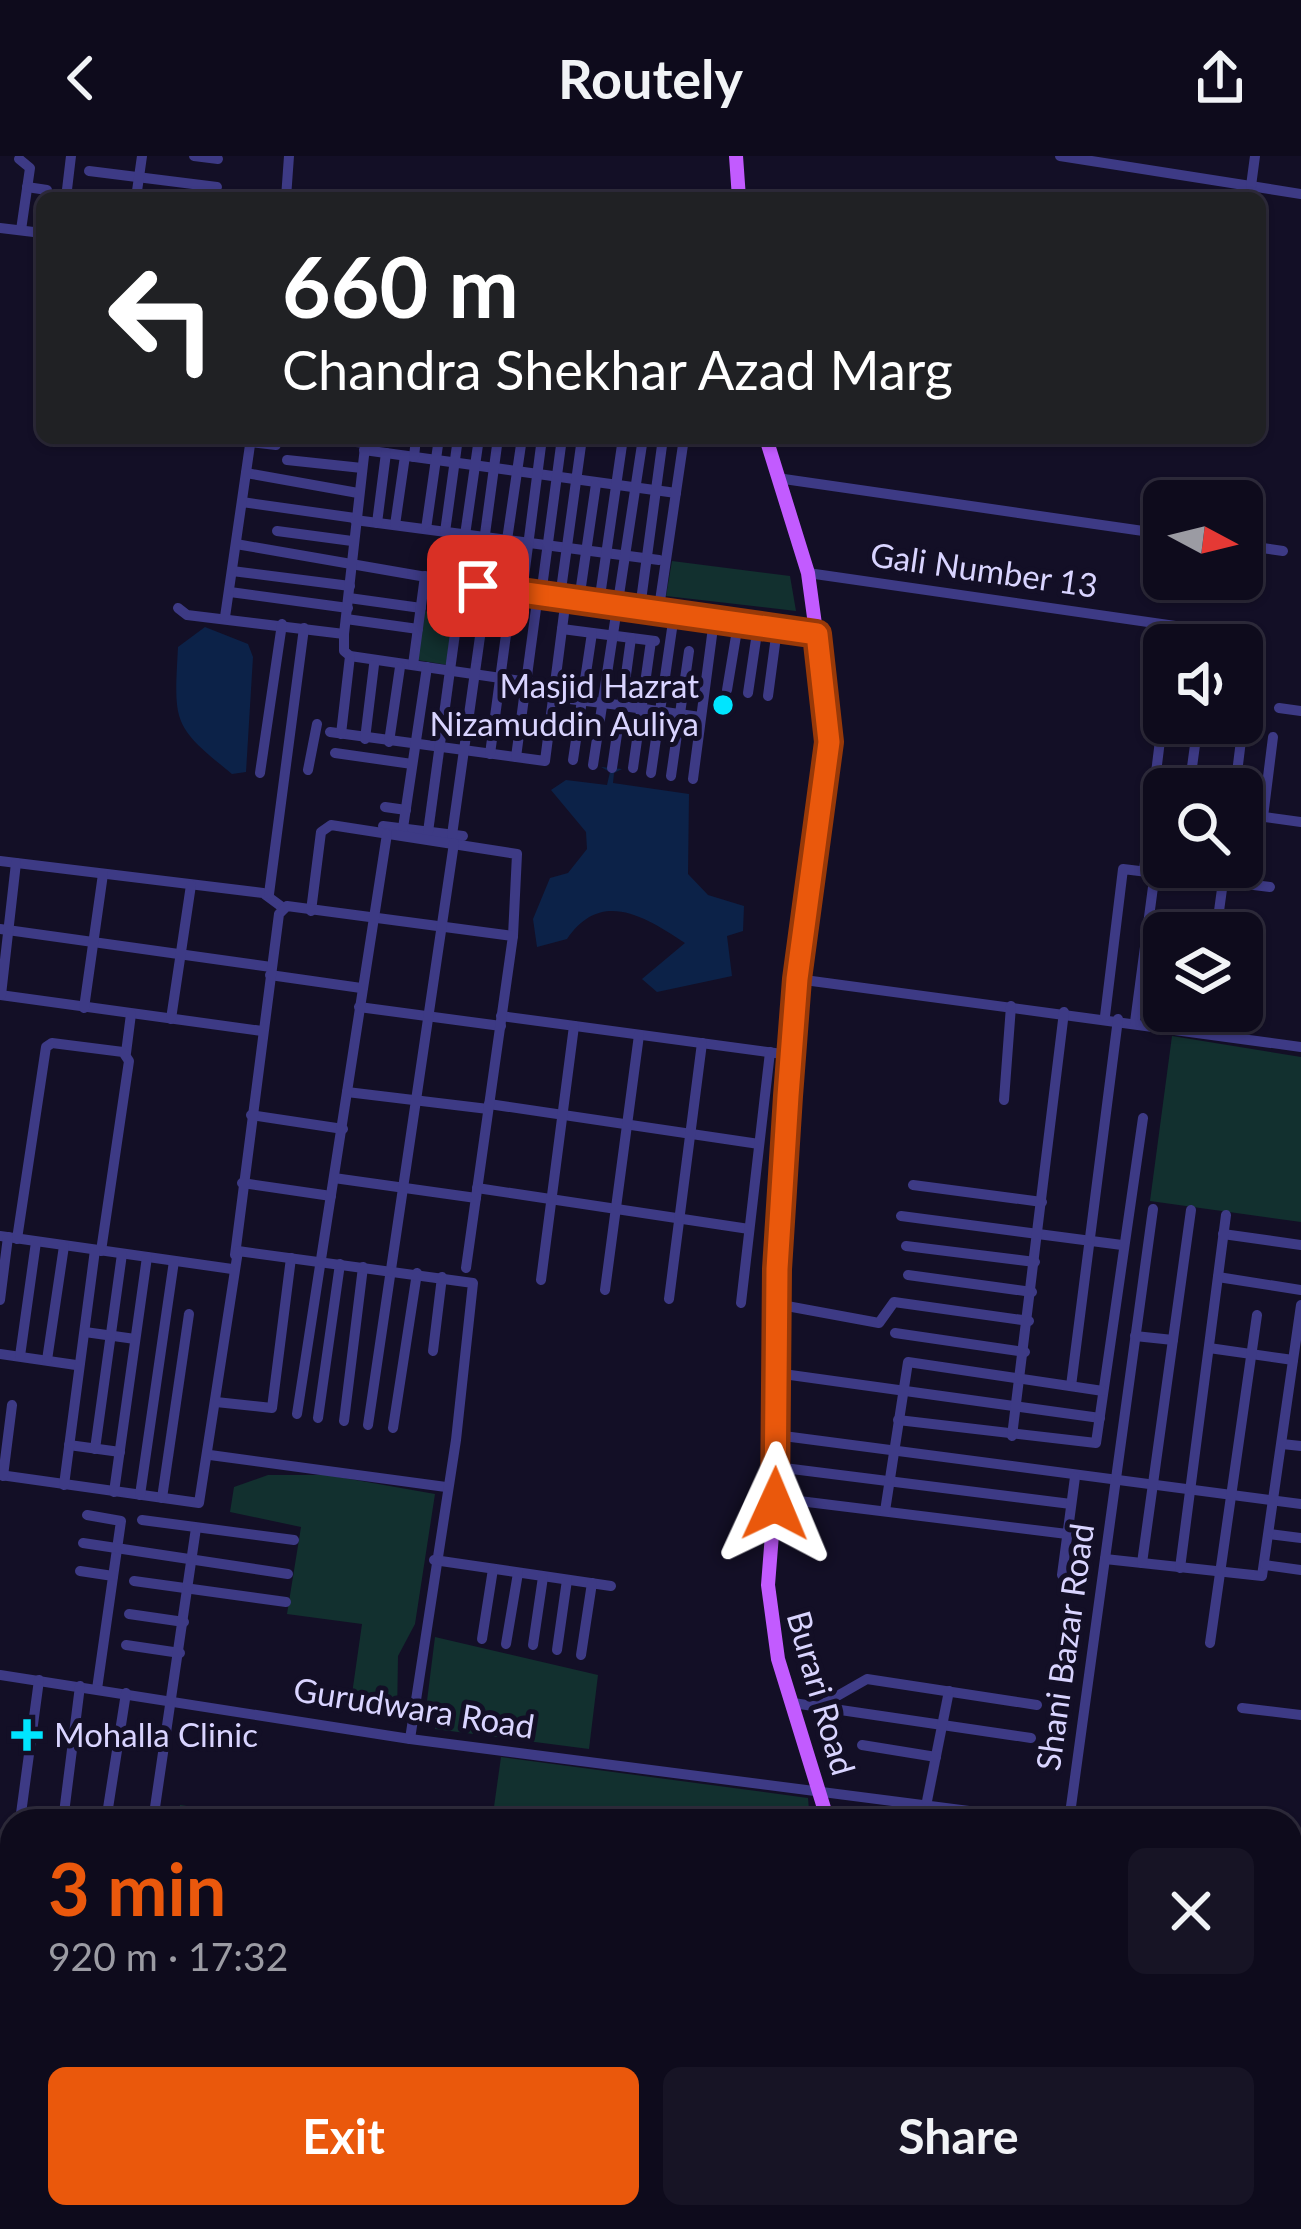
<!DOCTYPE html>
<html lang="en">
<head>
<meta charset="utf-8">
<style>
	:root { --surface:#0e0b1c; --page:#171425; --text:#f1f3f6; --muted:#9b9ba3; --line:#2e2b3b; --accent:#ea580c }
	body { margin:0; font-family:Lato,sans-serif; background:var(--page); color:var(--text); height:100vh; display:flex; flex-direction:column; font-size:45px; white-space:nowrap }
	* { box-sizing:border-box; margin:0 }
	p { font-size:39px; color:var(--muted) }
	.icon { flex:none; width:66px; height:66px; fill:none; stroke:currentColor; stroke-width:2; stroke-linecap:round; stroke-linejoin:round }
	.map { position:relative; flex:1; overflow:hidden }
	.details { position:absolute; left:0px; top:1653px; width:1302px; height:420px; display:flex; flex-direction:column; background:var(--surface); border-radius:36px 36px 0 0; box-shadow:0 3px 9px #0004,0 0 0 3px var(--line) }
	.details>* { flex:none }
	.hud { position:absolute; left:36px; top:36px; width:1230px; height:252px; border-radius:18px; box-shadow:0 3px 9px #0004,0 0 0 3px var(--line); background:#202124; color:#fff; overflow:hidden }
	.needle { width:78px; rotate:97deg }
	.controls { position:absolute; left:1143px; top:324px; display:grid; gap:24px }
	.controls a { display:grid; place-items:center; width:120px; height:120px; border-radius:18px; background:var(--surface); box-shadow:0 3px 9px #0004,0 0 0 3px var(--line); font-size:60px }
	.pin { position:absolute; display:grid; place-items:center; width:102px; height:102px; color:#fff; margin:-51px; border-radius:24px; box-shadow:0 6px 18px #0006 }
	.me { position:absolute; width:132px; margin:-66px; rotate:1deg; stroke-linejoin:round; filter:drop-shadow(0 0 9px #0008) }
	.turn { display:flex; align-items:center; gap:42px; height:252px; padding:0 48px; font-size:54px }
	.turn .icon { width:156px; height:156px; stroke-width:2.5 }
	.turn b { display:block; font-size:84px; line-height:102px }
	.round { display:grid; place-items:center; flex:none; width:126px; height:126px; border-radius:18px; background:var(--page) }
	.summary { display:flex; align-items:center; justify-content:space-between; height:204px; padding:0 48px }
	h1 { font-size:72px; font-weight:700; line-height:90px; color:var(--accent) }
	.primary-button { display:flex; gap:24px; margin-top:auto; padding:24px 48px }
	.primary-button a { flex:1; height:138px; border-radius:18px; background:var(--accent); color:#fff; font-size:48px; font-weight:700; line-height:138px; text-align:center }
	.primary-button a+a { background:var(--page); color:var(--text) }
	header { display:flex; justify-content:space-between; align-items:center; height:156px; padding:0 48px; background:var(--surface); font-size:54px; font-weight:700 }
	.map>svg:first-child { display:block }
	.green { fill:#12302f }
	.water { fill:#0c2248 }
	.lines { fill:none; stroke-linecap:round; stroke-linejoin:round }
	.stream { stroke:#0c2248; stroke-width:3 }
	.minor { stroke:#3d3a85; stroke-width:10 }
	.major { stroke:#c25bff; stroke-width:14 }
	.route-casing { stroke:#983908; stroke-width:30 }
	.route { stroke:#ea580c; stroke-width:21 }
	.poi-dot { fill:#00e5ff; stroke:#130f26; stroke-width:4.5 }
	.labels { text-anchor:middle; stroke-width:10; stroke-linejoin:round; paint-order:stroke }
	.street-label { font-size:33px; fill:#d9d4ff; stroke:#130f26 }
	.poi-label { font-size:33px; fill:#d9d4ff; stroke:#130f26; text-anchor:end }
</style>
</head>
<body>
<header><svg class="icon" aria-label="back" viewBox="0 0 24 24"><path d="M15 5l-7 7 7 7"/></svg>Routely<svg class="icon" aria-label="share" viewBox="0 0 24 24"><path d="M12 15V3M7 8l5-5 5 5M5 13v7h14v-7"/></svg></header>
<div class="map">
<svg width="1301" height="2073" viewBox="0 0 1301 2073">
	<rect width="100%" height="100%" fill="#130f26"/>
	<g class="green">
		<polygon points="672,405 790,420 796,455 666,440"/>
		<polygon points="424,455 431,456 431,463 454,467 448,509 417,504"/>
		<polygon points="1172,880 1301,901 1301,1066 1150,1045"/>
		<polygon points="268,1319 327,1319 435,1338 415,1468 398,1500 397,1561 357,1558 350,1552 362,1468 287,1458 301,1371 230,1356 234,1331"/>
		<polygon points="435,1481 598,1519 589,1593 435,1573 436,1564 425,1561"/>
		<polygon points="501,1601 808,1642 810,1665 492,1665"/>
		<polygon points="180,1649 294,1665 178,1665"/>
		<polygon points="208,2061 677,2061 677,2067 737,2073 206,2073"/>
	</g>
	<g class="water">
		<path d="M205,471L248,488L253,501L246,616L232,618C172,569 174,568 178,491Z"/>
		<path d="M601,611L622,613L614,617L613,627L689,638L688,718L708,739L744,750L743,775L727,780L732,820L657,836L642,823L685,787C644,760 601,733 567,783L537,791L533,763L550,722L568,717L587,693L586,676L551,634L566,624L607,629L610,616Z"/>
	</g>
	<g class="lines">
		<polyline class="stream" points="1179,2073 1207,2061"/>
		<g class="minor">
			<polyline points="194,0 218,3"/>
			<polyline points="1060,0 1301,38"/>
			<polyline points="19,3 30,12 21,74"/>
			<polyline points="89,15 217,31"/>
			<polyline points="1251,30 1255,0"/>
			<polyline points="27,31 47,34"/>
			<polyline points="66,42 71,0"/>
			<polyline points="136,42 142,0"/>
			<polyline points="286,42 289,0"/>
			<polyline points="0,72 42,77"/>
			<polyline points="321,282 365,287"/>
			<polyline points="251,286 276,289"/>
			<polyline points="364,294 676,337"/>
			<polyline points="414,301 416,282"/>
			<polyline points="287,304 362,312"/>
			<polyline points="246,317 358,337"/>
			<polyline points="777,322 1164,378"/>
			<polyline points="242,346 355,362"/>
			<polyline points="355,364 659,404"/>
			<polyline points="377,367 386,297"/>
			<polyline points="395,369 405,300"/>
			<polyline points="426,373 439,282"/>
			<polyline points="277,375 352,385"/>
			<polyline points="445,376 458,282"/>
			<polyline points="465,379 479,282"/>
			<polyline points="507,384 522,282"/>
			<polyline points="236,388 478,430 817,478"/>
			<polyline points="1242,389 1283,395"/>
			<polyline points="232,415 350,430"/>
			<polyline points="808,417 1224,477"/>
			<polyline points="478,430 498,282"/>
			<polyline points="230,436 348,452"/>
			<polyline points="522,436 542,282"/>
			<polyline points="541,439 562,282"/>
			<polyline points="560,441 582,282"/>
			<polyline points="349,442 421,452"/>
			<polyline points="579,444 596,328"/>
			<polyline points="660,445 684,282"/>
			<polyline points="599,447 623,282"/>
			<polyline points="178,452 187,459 344,478"/>
			<polyline points="640,452 663,282"/>
			<polyline points="225,461 251,282"/>
			<polyline points="346,463 418,473"/>
			<polyline points="562,473 655,485"/>
			<polyline points="350,500 555,530"/>
			<polyline points="413,509 425,420"/>
			<polyline points="727,534 738,468"/>
			<polyline points="748,537 758,470"/>
			<polyline points="768,540 777,473"/>
			<polyline points="553,541 619,549"/>
			<polyline points="622,548 631,482"/>
			<polyline points="623,550 700,561"/>
			<polyline points="1279,552 1301,555"/>
			<polyline points="330,576 545,605 566,442"/>
			<polyline points="341,578 350,500 344,495 344,478 366,282"/>
			<polyline points="365,583 374,509"/>
			<polyline points="389,586 400,511"/>
			<polyline points="335,597 412,608"/>
			<polyline points="490,598 512,434"/>
			<polyline points="516,601 538,438"/>
			<polyline points="573,604 592,477"/>
			<polyline points="593,609 643,282"/>
			<polyline points="612,612 621,551"/>
			<polyline points="633,612 651,485"/>
			<polyline points="308,614 317,568"/>
			<polyline points="260,617 282,468"/>
			<polyline points="651,617 674,459"/>
			<polyline points="671,620 689,495"/>
			<polyline points="693,623 714,464"/>
			<polyline points="1189,633 1198,567"/>
			<polyline points="1235,633 1245,552"/>
			<polyline points="385,651 406,654"/>
			<polyline points="1242,658 1301,666"/>
			<polyline points="1263,661 1273,581"/>
			<polyline points="383,670 463,680"/>
			<polyline points="403,672 427,511"/>
			<polyline points="428,676 462,426"/>
			<polyline points="452,679 487,431"/>
			<polyline points="0,705 263,737 282,751"/>
			<polyline points="1144,714 1164,552"/>
			<polyline points="269,738 304,472"/>
			<polyline points="311,755 321,676 331,669 517,698 513,780"/>
			<polyline points="0,773 271,811"/>
			<polyline points="1216,777 1225,711"/>
			<polyline points="270,819 361,832"/>
			<polyline points="797,823 1301,891"/>
			<polyline points="0,839 262,875"/>
			<polyline points="1,839 16,707"/>
			<polyline points="359,851 501,870"/>
			<polyline points="84,852 103,718"/>
			<polyline points="501,860 790,899"/>
			<polyline points="1105,860 1123,713 1270,731"/>
			<polyline points="171,863 191,729"/>
			<polyline points="1135,866 1155,716"/>
			<polyline points="1204,876 1207,855"/>
			<polyline points="126,897 131,858"/>
			<polyline points="347,936 488,953"/>
			<polyline points="1004,944 1011,850"/>
			<polyline points="489,948 759,988"/>
			<polyline points="251,959 343,973"/>
			<polyline points="334,1022 476,1042"/>
			<polyline points="242,1027 331,1040"/>
			<polyline points="913,1029 1042,1046"/>
			<polyline points="477,1032 749,1073"/>
			<polyline points="901,1060 1122,1089"/>
			<polyline points="1223,1078 1301,1089"/>
			<polyline points="0,1080 232,1113"/>
			<polyline points="17,1083 46,891 52,887 123,896 129,905 101,1095"/>
			<polyline points="906,1090 1035,1106"/>
			<polyline points="235,1099 279,758 287,750 513,780 466,1112"/>
			<polyline points="908,1119 1032,1136"/>
			<polyline points="1218,1121 1301,1134"/>
			<polyline points="541,1124 574,870"/>
			<polyline points="605,1134 639,879"/>
			<polyline points="669,1143 702,887"/>
			<polyline points="0,1144 8,1081"/>
			<polyline points="741,1147 770,896"/>
			<polyline points="776,1148 879,1167 894,1146 1029,1165"/>
			<polyline points="85,1176 135,1183"/>
			<polyline points="895,1177 1025,1196"/>
			<polyline points="1135,1180 1173,1184"/>
			<polyline points="1209,1192 1293,1204"/>
			<polyline points="433,1195 442,1121"/>
			<polyline points="0,1198 76,1209"/>
			<polyline points="20,1200 36,1086"/>
			<polyline points="47,1204 64,1090"/>
			<polyline points="776,1217 1100,1262"/>
			<polyline points="1071,1230 1118,863"/>
			<polyline points="216,1246 272,1252 291,1102"/>
			<polyline points="297,1258 387,678"/>
			<polyline points="318,1262 340,1108"/>
			<polyline points="898,1264 1096,1287 1143,962"/>
			<polyline points="344,1265 363,1111"/>
			<polyline points="368,1269 454,687"/>
			<polyline points="393,1272 417,1117"/>
			<polyline points="776,1279 1301,1348"/>
			<polyline points="1012,1280 1064,856"/>
			<polyline points="1282,1288 1301,1290"/>
			<polyline points="69,1289 120,1296"/>
			<polyline points="95,1293 122,1098"/>
			<polyline points="210,1299 446,1331"/>
			<polyline points="776,1311 1071,1348"/>
			<polyline points="0,1319 199,1347 238,1095 473,1127 456,1284 410,1583"/>
			<polyline points="3,1320 12,1249"/>
			<polyline points="64,1329 95,1094"/>
			<polyline points="114,1336 147,1101"/>
			<polyline points="140,1339 174,1105"/>
			<polyline points="162,1342 189,1158"/>
			<polyline points="775,1342 1067,1378"/>
			<polyline points="885,1355 908,1206 1103,1235"/>
			<polyline points="87,1359 121,1365 97,1533"/>
			<polyline points="142,1364 294,1384"/>
			<polyline points="1269,1378 1301,1382"/>
			<polyline points="83,1387 288,1418"/>
			<polyline points="1105,1403 1262,1420 1301,1149"/>
			<polyline points="434,1404 611,1430"/>
			<polyline points="1142,1407 1191,1054"/>
			<polyline points="1265,1409 1301,1414"/>
			<polyline points="1180,1412 1226,1059"/>
			<polyline points="80,1415 113,1420"/>
			<polyline points="1062,1419 1075,1321"/>
			<polyline points="134,1425 286,1446"/>
			<polyline points="129,1458 184,1466"/>
			<polyline points="482,1483 493,1413"/>
			<polyline points="1210,1487 1257,1159"/>
			<polyline points="506,1488 518,1417"/>
			<polyline points="126,1489 180,1497"/>
			<polyline points="533,1489 543,1421"/>
			<polyline points="557,1494 567,1424"/>
			<polyline points="581,1499 592,1427"/>
			<polyline points="0,1519 410,1583 1047,1665"/>
			<polyline points="793,1547 1031,1582"/>
			<polyline points="818,1551 867,1523 1037,1549"/>
			<polyline points="1242,1552 1301,1559"/>
			<polyline points="862,1589 936,1601"/>
			<polyline points="927,1645 949,1535"/>
			<polyline points="20,1665 39,1524"/>
			<polyline points="63,1665 80,1530"/>
			<polyline points="106,1665 126,1537"/>
			<polyline points="153,1665 196,1372"/>
			<polyline points="1069,1665 1153,1053"/>
			<polyline points="0,1686 12,1688"/>
			<polyline points="1290,1700 1301,1701"/>
			<polyline points="1290,1813 1301,1814"/>
			<polyline points="0,1817 12,1726"/>
			<polyline points="1290,1950 1301,1951"/>
			<polyline points="0,1981 12,1882"/>
			<polyline points="1290,2039 1301,2039"/>
			<polyline points="1290,2054 1301,2054"/>
			<polyline points="803,2066 803,2061"/>
			<polyline points="201,2073 203,2061"/>
			<polyline points="1017,2073 1018,2061"/>
			<polyline points="1163,2073 1181,2061"/>
			<polyline points="1205,2073 1244,2061"/>
			<polyline points="1250,2073 1252,2061"/>
		</g>
		<g class="major">
			<polyline points="736,0 739,42"/>
			<polyline points="766,282 808,417 828,564 790,899 777,1113 776,1328 768,1429 778,1503 828,1665"/>
			<polyline points="873,2061 875,2073"/>
		</g>
	</g>
	<g class="lines">
		<g class="route-casing">
			<polyline id="route" points="478,430 817,478 829,586 797,823 788,940 777,1113 775,1348"/>
		</g>
		<use href="#route" class="route"/>
	</g>
	<g class="poi-dot">
		<circle cx="723" cy="549" r="12"/>
		<path d="M21 1561h12v12h12v12h-12v12h-12v-12h-12v-12h12z"/>
	</g>
	<g class="labels">
		<g class="street-label">
			<text transform="translate(984 414) rotate(8)" y="12">Gali Number 13</text>
			<text transform="translate(1065 1491) rotate(-82)" y="12">Shani Bazar Road</text>
			<text transform="translate(821 1537) rotate(74)" y="12">Burari Road</text>
			<text transform="translate(414 1552) rotate(9)" y="12">Gurudwara Road</text>
		</g>
		<g class="poi-label">
			<text x="699" y="542">Masjid Hazrat<tspan x="699" dy="38">Nizamuddin Auliya</tspan></text>
			<text x="54" y="1591" text-anchor="start">Mohalla Clinic</text>
		</g>
	</g>
</svg>
<div class="controls">
<a><svg class="needle" viewBox="-14 -14 28 28"><path d="M0-13l5 13h-10z" fill="#e53935"/><path d="M0 13l5-13h-10z" fill="#9b9ba3"/></svg></a>
<a><svg class="icon" aria-label="sound" viewBox="0 0 24 24"><path d="M4 9h4l5-4v14l-5-4H4zM17 9q2 3 0 6"/></svg></a>
<a><svg class="icon" aria-label="search" viewBox="0 0 24 24"><circle cx="10" cy="10" r="6"/><path d="M15 15l6 6"/></svg></a>
<a><svg class="icon" aria-label="layers" viewBox="0 0 24 24"><path d="M12 4l9 5-9 5-9-5zM3 14l9 5 9-5"/></svg></a>
</div>
<div class="pin" style="left:478px;top:430px;background:#d93025"><svg class="icon" aria-label="arrive" viewBox="0 0 24 24"><path d="M6 21V4h12l-3 4 3 4H6"/></svg></div>
<svg class="me" style="left:775px;top:1348px" viewBox="-20 -20 40 40"><path d="M0-17L14 15 0 8-14 15z" fill="#ea580c" stroke="#fff" stroke-width="4"/></svg>
<div class="hud">
<div class="turn"><svg class="icon" aria-label="left" viewBox="0 0 24 24"><path d="M17 20v-9H6M10 6l-5 5 5 5"/></svg><div><b>660 m</b>Chandra Shekhar Azad Marg</div></div>
</div>
<section class="details">
<div class="summary"><div><h1>3 min</h1><p>920 m · 17:32</p></div><a class="round"><svg class="icon" aria-label="close" viewBox="0 0 24 24"><path d="M6 6l12 12M18 6L6 18"/></svg></a></div>
<div class="primary-button"><a>Exit</a><a>Share</a></div>
</section>
</div>
</body>
</html>
